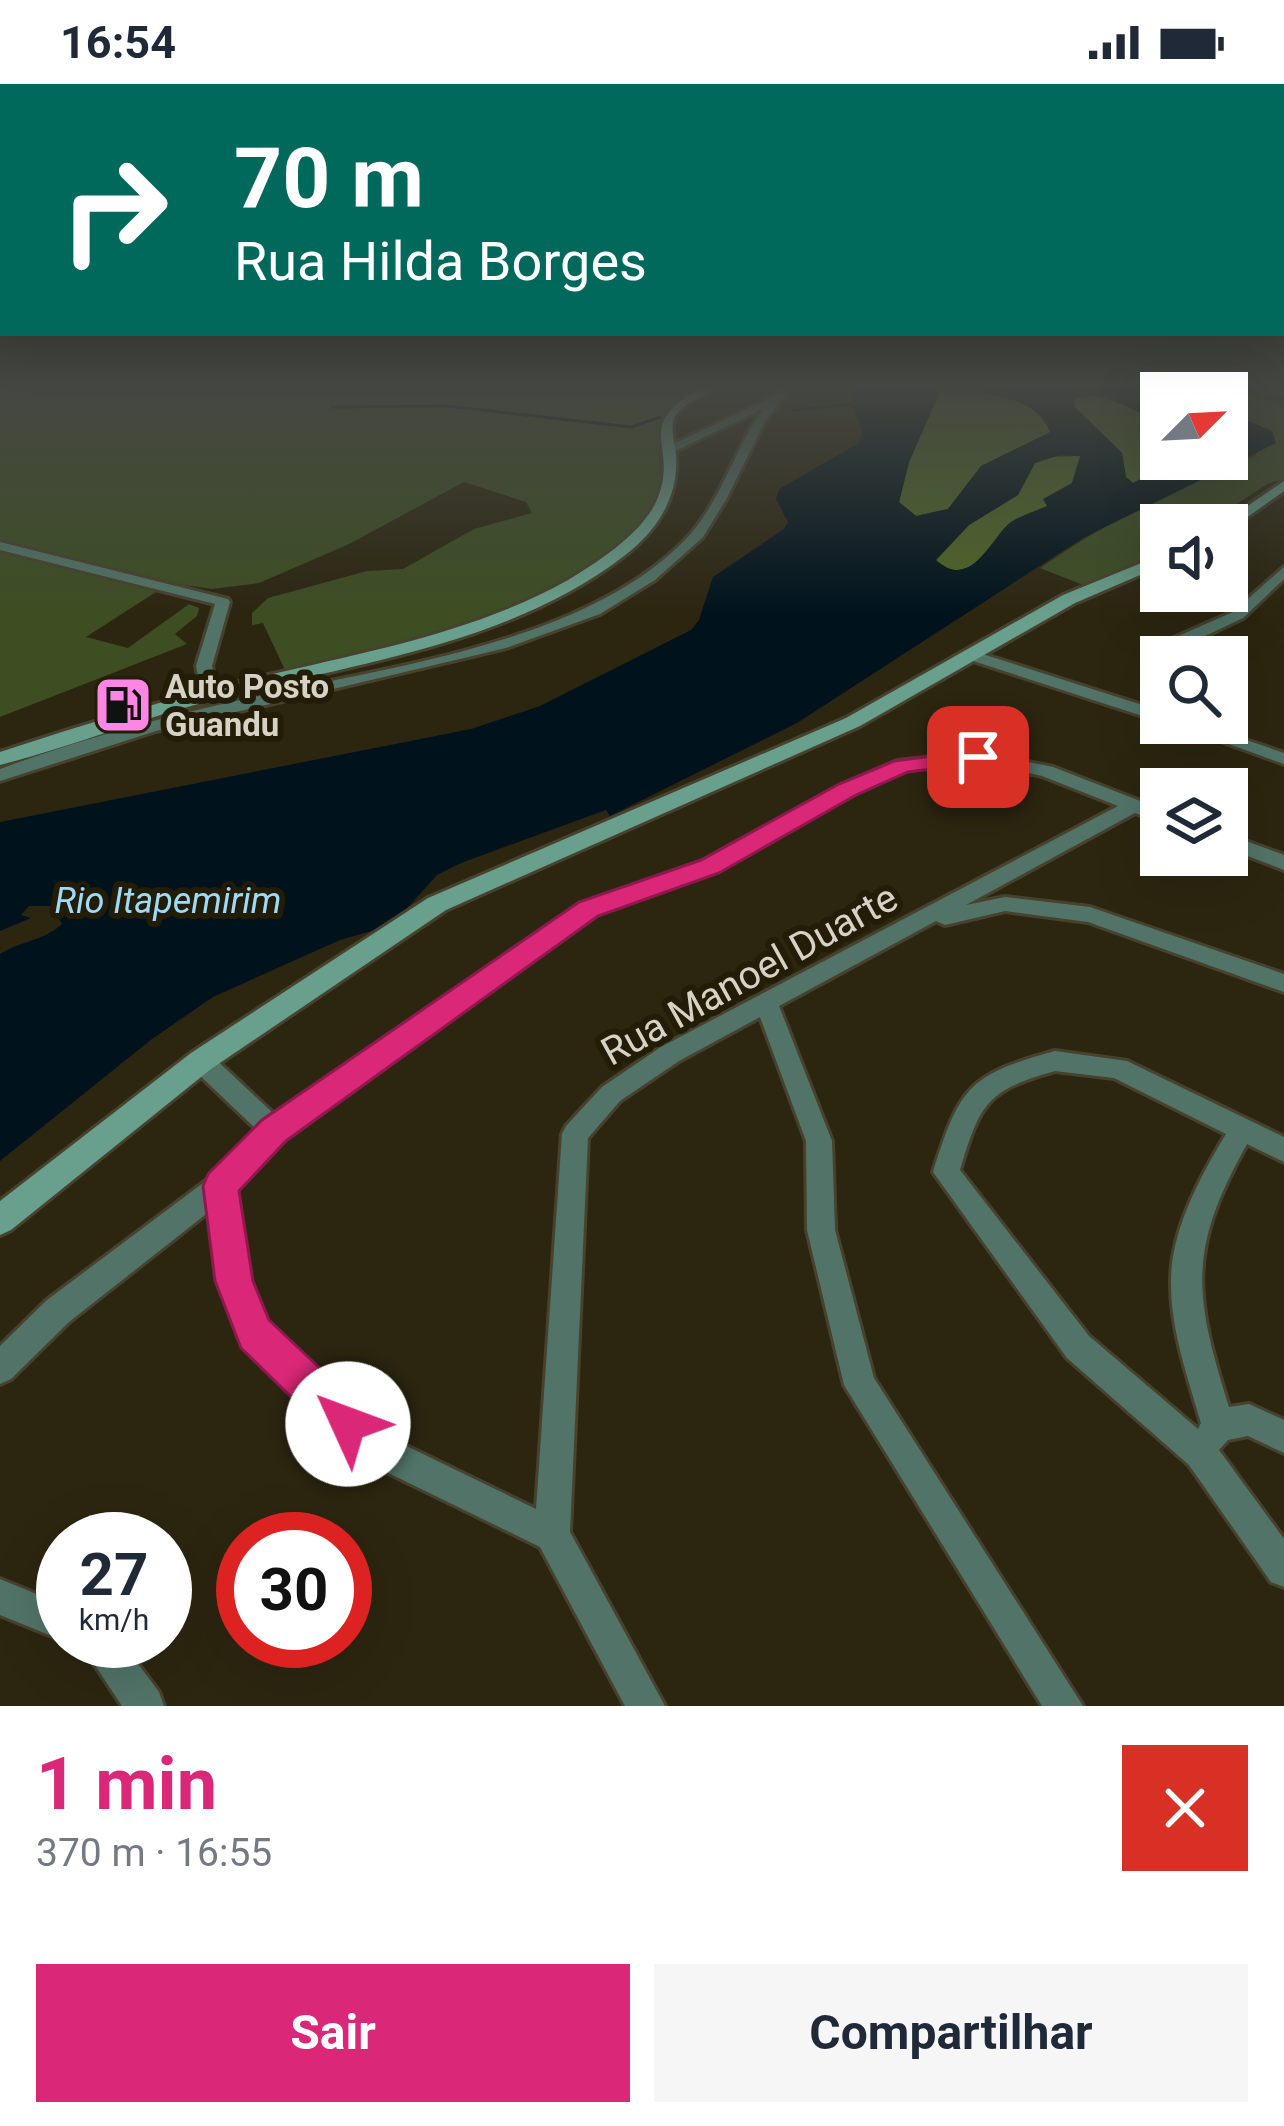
<!DOCTYPE html>
<html lang="pt">
<head>
<meta charset="utf-8">
<style>
	:root { --surface:#fff; --page:#f6f6f7; --text:#1f2937; --muted:#747a83; --accent:#db2777 }
	body { margin:0; font-family:Roboto,sans-serif; background:var(--page); color:var(--text); height:100vh; display:flex; flex-direction:column; font-size:45px; white-space:nowrap }
	* { box-sizing:border-box; margin:0 }
	p { font-size:39px; color:var(--muted) }
	.icon { flex:none; width:66px; height:66px; fill:none; stroke:currentColor; stroke-width:2; stroke-linecap:round; stroke-linejoin:round }
	.map { position:relative; height:1622px; overflow:hidden }
	.panel { display:flex; flex-direction:column; background:var(--surface); flex:1 }
	.panel>* { flex:none }
	.banner { position:absolute; left:0px; top:0px; width:1284px; height:252px; box-shadow:0 12px 48px #0002; background:#00695c; color:#fff; overflow:hidden }
	.needle { width:78px; rotate:66deg }
	.tools { position:absolute; left:1140px; top:288px; display:grid; gap:24px }
	.tools a { display:grid; place-items:center; width:108px; height:108px; border-radius:0px; background:var(--surface); box-shadow:0 12px 48px #0002; font-size:60px }
	.speed { position:absolute; left:36px; top:1428px; display:flex; gap:24px; font-size:60px; font-weight:700; text-align:center }
	.speed>* { display:grid; place-content:center; width:156px; height:156px; border-radius:50%; background:var(--surface); box-shadow:0 12px 48px #0002; line-height:1 }
	.speed small { font-size:30px; font-weight:400 }
	.speed .limit { border:18px solid #d22; background:#fff; color:#111 }
	.pin { position:absolute; display:grid; place-items:center; width:102px; height:102px; color:#fff; margin:-51px; border-radius:24px; box-shadow:0 6px 18px #0006 }
	.me { position:absolute; width:132px; margin:-66px; rotate:313deg; stroke-linejoin:round; filter:drop-shadow(0 0 9px #0008) }
	.turn { display:flex; align-items:center; gap:42px; height:252px; padding:0 36px; font-size:54px }
	.turn .icon { width:156px; height:156px; stroke-width:2.5 }
	.turn b { display:block; font-size:84px; line-height:102px }
	.round { display:grid; place-items:center; flex:none; width:126px; height:126px; border-radius:0px; background:var(--page) }
	.headline { display:flex; align-items:center; justify-content:space-between; height:204px; padding:0 36px }
	h1 { font-size:72px; font-weight:700; line-height:90px; color:var(--accent) }
	.action { display:flex; gap:24px; margin-top:auto; padding:24px 36px }
	.action a { flex:1; height:138px; border-radius:0px; background:var(--accent); color:#fff; font-size:48px; font-weight:700; line-height:138px; text-align:center }
	.action a+a { background:var(--page); color:var(--text) }
	.status { display:flex; justify-content:space-between; align-items:center; height:84px; padding:0 60px; background:var(--surface); direction:ltr }
	.status svg { height:33px; fill:currentColor }
	.map>svg:first-child { display:block }
	.green { fill:#3d4e23 }
	.forest { fill:#4e6726 }
	.water { fill:#00131d; fill-rule:evenodd }
	.lines { fill:none; stroke-linecap:round; stroke-linejoin:round }
	.stream { stroke:#00131d; stroke-width:3 }
	.street-casing { stroke:#47422d; stroke-width:6 }
	.secondary-casing { stroke:#47422d; stroke-width:6 }
	.street { fill:#527468; fill-rule:evenodd }
	.secondary { fill:#69a08d; fill-rule:evenodd }
	.route { fill:#db2777; stroke:#8e194d; stroke-width:3 }
	.labels { text-anchor:middle; stroke-width:12; stroke-linejoin:round; paint-order:stroke }
	.poi-label { font-size:33px; font-weight:bold; fill:#d6d2c5; stroke:#231c07; text-anchor:start }
	.water-label { font-size:36px; font-style:italic; fill:#9edbfa; stroke:#231c07 }
	.near-street-label { font-size:39px; fill:#d6d2c5; stroke:#231c07 }
</style>
</head>
<body>
<div class="status"><b>16:54</b><svg viewBox="0 0 49 12"><path d="M0 12V9h3v3zM5 12V6h3v6zM10 12V3h3v9zM15 12V0h3v12zM26 1h20v11H26zM47 4h2v5h-2z"/></svg></div>
<div class="map">
<svg width="1284" height="1622" viewBox="0 0 1284 1622">
	<rect width="100%" height="100%" fill="#2c2610"/>
	<g class="green">
		<path d="M0,303H706C617,336 690,376 643,436C578,516 386,570 285,586L263,539L252,541V529L268,514L367,487L403,485L474,445L532,429L526,418L464,398L349,460L259,499L212,505L170,499L86,553L128,564L189,520L199,524L197,532L175,550L187,560L0,633Z"/>
		<path d="M1155,303L1226,304L1284,321V395L1267,400L1205,441H1161V470L1091,504L1040,484C1106,438 1181,400 1256,372L1261,342L1227,328V309H1169Z"/>
	</g>
	<g class="forest">
		<path d="M942,303H980L984,310C1011,313 1039,321 1051,348L981,382L948,425L916,432L899,418L909,378Z"/>
		<polygon points="1095,310 1161,336 1161,375 1180,375 1133,399 1126,394 1122,369 1075,323 1074,315"/>
		<path d="M1081,372L1072,399L1044,416L1048,422C1037,427 1022,431 1012,438C992,451 972,509 936,476L969,441L1018,411L1035,379L1044,373Z"/>
	</g>
	<path class="water" d="M858,303H942L909,378L899,418L916,432L948,425L981,382L1050,348C1039,320 1011,313 984,310L980,303H1155L1169,309H1161V319L1132,314L1161,336C1130,329 1107,303 1074,315L1075,323L1122,369L1126,393L1133,399L1180,375H1227V367L1237,364L1238,359L1227,350V328L1272,347L1276,359L1083,454L797,639L610,732L606,726L461,779L437,791L400,832L382,844L340,856L213,913L152,955L0,1077V870C20,857 44,857 62,840L51,822H29L21,831L31,834L0,847V738L471,645L540,622L691,546L699,536L713,493L784,445L788,438L776,415L779,405L859,359L862,348L850,317ZM1060,371L1080,372L1072,399L1043,415L1047,422C1036,427 1022,431 1011,438C992,451 972,509 936,476L969,441L1018,411L1035,379Z"/>
	<g class="lines">
		<g class="stream">
			<polyline points="332,323 447,322 632,343 660,333"/>
			<polyline points="794,326 856,320"/>
		</g>
		<g class="street-casing">
			<g id="street">
				<path d="M781,303H792L765,337L727,414L703,453L655,496L600,530L506,564L156,647L0,697V685C83,654 168,632 254,613C389,583 583,559 684,457C720,421 733,367 763,325L673,368H665V364L771,314Z"/>
				<polygon points="0,458 228,515 230,518 212,582 218,611 216,615 210,616 202,611 196,582 215,520 0,466"/>
				<polygon points="1284,483 1284,495 1243,534 1161,573 1161,618 1155,617 1144,578 1160,560 1233,528"/>
				<polygon points="970,566 1161,627 1161,638 964,574 964,568"/>
				<polygon points="1171,639 1197,639 1284,669 1284,680"/>
				<path d="M978,668L1053,683L1161,725V738L1135,729L966,821L1005,813L1090,823L1284,890V908L1088,838L1005,827L945,841L936,837L779,922L832,1057L835,1146L874,1294L1083,1622H1042L844,1301L807,1146L806,1057L760,933L679,977L620,1017L588,1054L570,1448L665,1622H625L540,1463L366,1378L244,1260L219,1197L210,1127L69,1238L11,1295L0,1300V1262L47,1216L211,1093L257,1046L192,984L189,977L192,970L201,967L210,970L275,1031L581,820L703,777L840,702L897,677ZM978,678L1042,692L1118,722L661,963L602,1003L566,1042L562,1050L536,1425L390,1354L266,1238L249,1197L235,1106L283,1054L597,830L717,787L854,710L907,686Z"/>
				<polygon points="1227,750 1284,771 1284,786 1227,764"/>
				<path d="M1055,967L1127,977L1284,1053V1078L1247,1060C1187,1167 1194,1210 1229,1323L1249,1320L1284,1336V1369L1248,1352L1228,1356L1219,1366L1284,1455V1503L1271,1498L1189,1381L1067,1274L933,1088C960,1003 968,991 1055,967ZM1055,987L1114,994L1226,1050C1200,1093 1170,1148 1171,1200C1171,1247 1188,1294 1201,1339L1198,1345L1089,1252L960,1086C980,1019 987,1006 1055,987Z"/>
				<polygon points="0,1495 63,1521 64,1557 0,1531"/>
				<polygon points="79,1557 121,1557 159,1608 164,1622 122,1622"/>
			</g>
		</g>
		<g class="secondary-casing">
			<g id="secondary">
				<path d="M703,303H718C704,313 681,319 674,335C670,345 675,360 676,371C679,413 657,447 624,472C510,560 355,579 220,614C145,633 74,662 0,681V668C87,639 175,613 264,592C366,568 476,548 568,496C598,478 641,450 656,418C682,361 628,343 703,303Z"/>
				<polygon points="1284,397 1284,407 1232,444 1220,441"/>
				<polygon points="1161,471 1161,482 1075,519 860,642 446,826 211,985 11,1146 0,1151 0,1117 191,969 428,814 846,634 1063,511"/>
			</g>
		</g>
		<use href="#street" class="street"/>
		<use href="#secondary" class="secondary"/>
	</g>
	<linearGradient id="sky" x2="0" y2="1"><stop stop-color="#181509"/><stop offset="0.57" stop-color="#454742"/><stop offset="1" stop-color="#454742" stop-opacity="0"/></linearGradient>
	<rect width="1284" height="530" fill="url(#sky)"/>
	<polygon class="route" points="978,666 990,673 987,678 908,688 856,711 719,789 598,832 286,1057 239,1107 253,1197 269,1236 363,1325 369,1340 363,1354 348,1361 333,1354 241,1264 215,1197 203,1102 208,1090 262,1036 579,818 701,776 839,700 894,677"/>
	<defs>
		<g id="fuel-square" transform="scale(3)"><rect x="-9" y="-9" width="18" height="18" rx="4" fill="#fc86e3" stroke="#231c07"/><path d="M-5.5-6h7V0h2V4h1.3V-2.5L3-4.5l.8-.8L6-3V5H2.5V1h-1V6h-7ZM-4.2-4.7v3.2H.2V-4.7Z" fill="#111"/></g>
	</defs>
	<g fill-rule="evenodd">
		<use href="#fuel-square" x="123" y="621"/>
	</g>
	<g class="labels">
		<g class="poi-label">
			<text x="165" y="614">Auto Posto<tspan x="165" dy="38">Guandu</tspan></text>
		</g>
		<g class="water-label">
			<text x="168" y="829">Rio Itapemirim</text>
		</g>
		<g class="near-street-label">
			<text transform="translate(749 890) rotate(-29)" y="14">Rua Manoel Duarte</text>
		</g>
	</g>
</svg>
<div class="tools">
<a><svg class="needle" viewBox="-14 -14 28 28"><path d="M0-13l5 13h-10z" fill="#e53935"/><path d="M0 13l5-13h-10z" fill="#747a83"/></svg></a>
<a><svg class="icon" aria-label="sound" viewBox="0 0 24 24"><path d="M4 9h4l5-4v14l-5-4H4zM17 9q2 3 0 6"/></svg></a>
<a><svg class="icon" aria-label="search" viewBox="0 0 24 24"><circle cx="10" cy="10" r="6"/><path d="M15 15l6 6"/></svg></a>
<a><svg class="icon" aria-label="layers" viewBox="0 0 24 24"><path d="M12 4l9 5-9 5-9-5zM3 14l9 5 9-5"/></svg></a>
</div>
<div class="speed"><div>27<small>km/h</small></div><div class="limit">30</div></div>
<div class="pin" style="left:978px;top:673px;background:#d93025"><svg class="icon" aria-label="arrive" viewBox="0 0 24 24"><path d="M6 21V4h12l-3 4 3 4H6"/></svg></div>
<svg class="me" style="left:348px;top:1340px" viewBox="-20 -20 40 40"><circle r="19" fill="#fff"/><path d="M0-13L10 11 0 6-10 11z" fill="#db2777"/></svg>
<div class="banner">
<div class="turn"><svg class="icon" aria-label="right" viewBox="0 0 24 24"><path d="M7 20v-9h11M14 6l5 5-5 5"/></svg><div><b>70 m</b>Rua Hilda Borges</div></div>
</div>
</div>
<section class="panel">
<div class="headline"><div><h1>1 min</h1><p>370 m · 16:55</p></div><a class="round" style="background:#d93025;color:#fff"><svg class="icon" aria-label="close" viewBox="0 0 24 24"><path d="M6 6l12 12M18 6L6 18"/></svg></a></div>
<div class="action"><a>Sair</a><a>Compartilhar</a></div>
</section>
</body>
</html>
